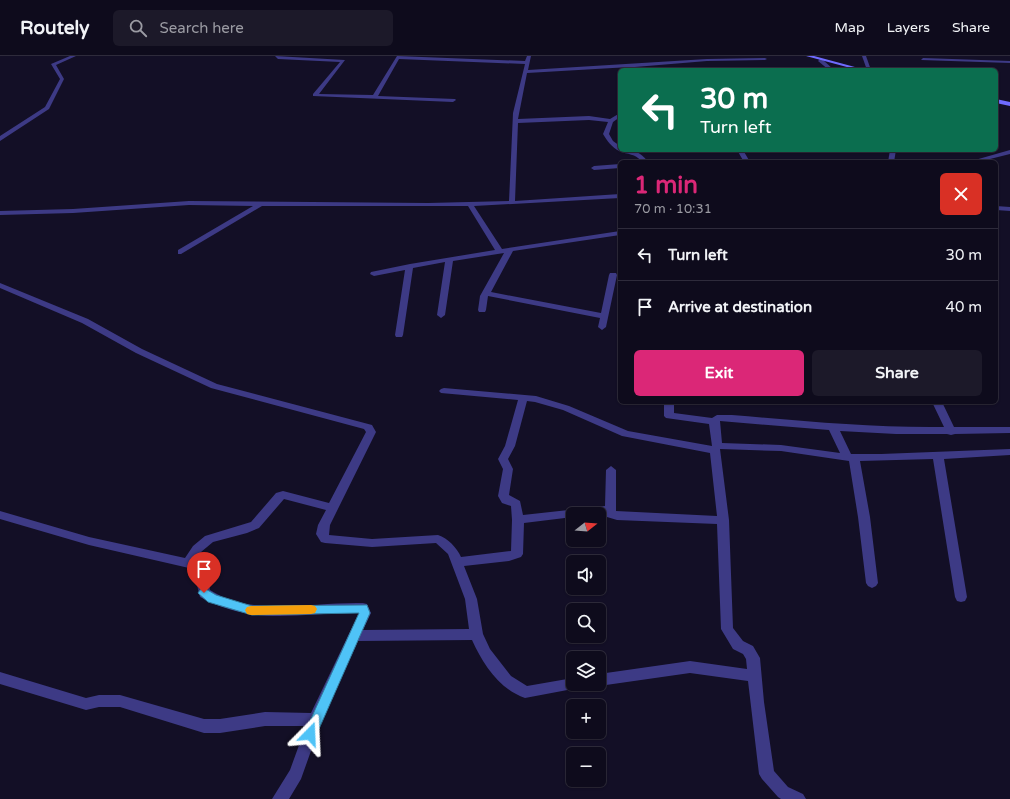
<!DOCTYPE html>
<html lang="en">
<head>
<meta charset="utf-8">
<style>
	:root { --surface:#0e0b1c; --page:#1c1929; --text:#f1f3f6; --muted:#9b9ba3; --line:#2e2b3b; --accent:#db2777 }
	body { margin:0; font-family:"Varela Round",sans-serif; background:var(--page); color:var(--text); height:100vh; display:flex; flex-direction:column; font-size:15px; white-space:nowrap }
	* { box-sizing:border-box; margin:0 }
	p { font-size:13px; color:var(--muted) }
	.icon { flex:none; width:22px; height:22px; fill:none; stroke:currentColor; stroke-width:2; stroke-linecap:round; stroke-linejoin:round }
	.map { position:relative; flex:1; overflow:hidden }
	.side { position:absolute; left:618px; top:104px; width:380px; height:244px; display:flex; flex-direction:column; background:var(--surface); border-radius:6px; box-shadow:0 1px 3px #0004,0 0 0 1px var(--line) }
	.side>* { flex:none }
	.hud { position:absolute; left:618px; top:12px; width:380px; height:84px; border-radius:6px; box-shadow:0 1px 3px #0004,0 0 0 1px var(--line); background:#0b6e4f; color:#fff; overflow:hidden }
	.needle { width:26px; rotate:73deg }
	.buttons { position:absolute; left:566px; top:451px; display:grid; gap:8px }
	.buttons a { display:grid; place-items:center; width:40px; height:40px; border-radius:6px; background:var(--surface); box-shadow:0 1px 3px #0004,0 0 0 1px var(--line); font-size:20px }
	.pin { position:absolute; display:grid; place-items:center; width:34px; height:34px; color:#fff; margin:-41px -17px; border-radius:50% 50% 50% 0; rotate:-45deg; box-shadow:0 0 4px #0007 }
	.pin .icon { rotate:45deg }
	.me { position:absolute; width:44px; margin:-22px; rotate:21deg; stroke-linejoin:round; filter:drop-shadow(0 0 3px #0008) }
	.turn { display:flex; align-items:center; gap:14px; height:84px; padding:0 16px; font-size:18px }
	.turn .icon { width:52px; height:52px; stroke-width:2.5 }
	.turn b { display:block; font-size:28px; line-height:34px }
	.round { display:grid; place-items:center; flex:none; width:42px; height:42px; border-radius:6px; background:var(--page) }
	.overview { display:flex; align-items:center; justify-content:space-between; height:68px; padding:0 16px }
	h1 { font-size:24px; font-weight:700; line-height:30px; color:var(--accent) }
	.primary-button { display:flex; gap:8px; margin-top:auto; padding:8px 16px }
	.primary-button a { flex:1; height:46px; border-radius:6px; background:var(--accent); color:#fff; font-size:16px; font-weight:700; line-height:46px; text-align:center }
	.primary-button a+a { background:var(--page); color:var(--text) }
	ul { padding:0; list-style:none }
	li { display:flex; align-items:center; gap:12px; height:52px; padding:0 16px; border-top:1px solid var(--line) }
	li div { flex:1 }
	li b { display:block; font-size:15px }
	li em { font-style:normal }
	header { display:flex; align-items:center; gap:24px; box-sizing:border-box; height:56px; padding:0 20px; background:var(--surface); border-bottom:1px solid var(--line) }
	header strong { font-size:19px }
	nav { display:flex; gap:22px; margin-inline-start:auto; font-size:14px }
	.search { width:280px; height:36px; background:var(--page); display:flex; align-items:center; gap:10px; box-sizing:border-box; padding:0 14px; border-radius:6px; color:var(--muted); font-size:15px }
	.map>svg:first-child { display:block }
	.lines { fill:none; stroke-linecap:round; stroke-linejoin:round }
	.minor { fill:#3d3a85; fill-rule:evenodd }
	.secondary { fill:#6f6bff; fill-rule:evenodd }
	.route { fill:#4fc3f7; stroke:#337fa1 }
	.slow { fill:#f59e0b }
</style>
</head>
<body>
<header>
<strong>Routely</strong>
<div class="search"><svg class="icon" aria-label="search" viewBox="0 0 24 24"><circle cx="10" cy="10" r="6"/><path d="M15 15l6 6"/></svg>Search here</div>
<nav><a>Map</a><a>Layers</a><a>Share</a></nav>
</header>
<div class="map">
<svg width="1010" height="743" viewBox="0 0 1010 743">
	<rect width="100%" height="100%" fill="#130f26"/>
	<g class="lines">
		<g class="minor">
			<polygon points="70,0 76,0 56,9 64,23 49,53 0,85 0,80 45,51 60,23 51,8"/>
			<path d="M275,0L345,4L319,38L373,39L397,0L525,5L527,0H531L528,14L707,3L765,2L767,3L765,4L707,5L635,11L637,14H632L630,11L527,17L518,63L589,60L610,63L620,57V61L613,66L609,78L613,85L620,90V94C633,94 640,95 648,106H642C635,97 628,99 619,95C612,91 607,85 603,78L608,66L589,64L518,67L515,145L620,138V142L474,150L502,193L620,175V179L513,195L491,236L601,257L609,219L610,217H616L617,219L606,271L602,274L598,271L600,262L488,240L486,254L485,256H479L478,254L480,240L504,197L453,205L445,259L441,262L437,259L445,206L413,212L403,279L402,281H396L395,279L405,214L374,220L370,218L371,216L410,208L495,194L468,150H262L181,198H178V194L253,150L189,149L73,157L0,159V155L73,153L189,145L428,147L509,145L513,57L525,8L399,3L378,40L455,43L456,44L453,46L313,40V38L340,6L278,3Z"/>
			<polygon points="862,0 866,0 871,14 867,14"/>
			<polygon points="923,2 1010,5 1010,7 921,4"/>
			<polygon points="820,3 822,3 834,14 829,14 818,5"/>
			<polygon points="737,94 743,94 750,106 744,106"/>
			<polygon points="890,94 896,94 894,106 888,106"/>
			<polygon points="1010,94 1010,98 978,106 968,106"/>
			<polygon points="620,108 620,112 594,114 591,112 594,110"/>
			<polygon points="996,150 1010,151 1010,155 996,154"/>
			<path d="M0,227L88,263L142,293L217,328L372,369L376,376L330,469L329,479L372,483L438,479C448,482 457,492 461,501L511,495L512,464L511,450L502,447L498,440L503,413L498,403L505,390L518,344L441,337L439,335L441,333L444,332L536,340L569,350L628,375L712,390L709,368L666,362L664,360V346H674V357L712,362L717,359H732C803,365 873,372 944,371L932,346H942L954,371H1010V377L955,378L951,379L947,378H896L840,375L851,398H881L1010,393V399L944,403L967,541L965,545L961,546L957,545L955,541L933,403L860,405L870,461L878,527L876,530L872,532L868,530L866,527L858,461L849,405L781,395L720,393L729,464L733,572L743,585L753,590L760,602L764,646L774,715L788,731L803,738L806,743H781L778,741L762,723L759,718L748,625L690,617L599,630L594,628H599V618L690,605L747,613L746,603L743,598L733,593L721,573L717,468L617,464L607,461L605,458H573V461L524,467L523,498L521,501L509,505L464,510L477,543L483,578L490,593L511,620L527,630L573,622V628H580L578,632L525,642C499,633 483,608 472,584L358,585L322,664L301,723L289,743H272L290,714L306,670H265L220,677H204L120,651H99L86,654L0,628V616L86,642L99,639H120L204,663H220L265,656L311,657L359,557C299,556 256,571 200,541L197,529L203,518L202,515L89,489L0,463V455L89,481L185,502L193,490L205,480L251,466L276,437L283,435L329,447L366,376L364,373L211,332L136,297L82,267L0,232ZM527,345L535,346L563,354L622,380L710,397L717,460L616,455V414L611,410L606,414L605,450L523,459L520,445L509,439L513,413L508,403L515,390ZM720,365L829,374L840,397L781,389L722,387ZM284,443L326,454L318,469L316,478L321,486L325,487L372,491L436,487L448,498L465,543L469,573L363,574L371,557L367,548L363,547C323,546 280,555 241,547C230,545 220,540 210,534L209,529L215,518L210,508L196,504L201,496L213,486L247,477L259,472Z"/>
		</g>
		<g class="secondary">
			<polygon points="806,0 814,0 866,14 858,14"/>
			<polygon points="996,43 1010,46 1010,50 996,47"/>
		</g>
	</g>
	<polygon class="route" points="204,532 216,539 252,550 367,549 370,557 315,682 310,684 306,682 304,678 359,557 252,559 208,546 198,537 200,534"/>
	<polygon class="slow" points="311,549 315,550 317,553 315,557 311,558 251,559 247,558 245,554 247,551 251,550"/>
</svg>
<div class="buttons">
<a><svg class="needle" viewBox="-14 -14 28 28"><path d="M0-13l5 13h-10z" fill="#e53935"/><path d="M0 13l5-13h-10z" fill="#9b9ba3"/></svg></a>
<a><svg class="icon" aria-label="sound" viewBox="0 0 24 24"><path d="M4 9h4l5-4v14l-5-4H4zM17 9q2 3 0 6"/></svg></a>
<a><svg class="icon" aria-label="search" viewBox="0 0 24 24"><circle cx="10" cy="10" r="6"/><path d="M15 15l6 6"/></svg></a>
<a><svg class="icon" aria-label="layers" viewBox="0 0 24 24"><path d="M12 4l9 5-9 5-9-5zM3 14l9 5 9-5"/></svg></a>
<a>+</a>
<a>−</a>
</div>
<div class="pin" style="left:204px;top:537px;background:#d93025"><svg class="icon" aria-label="arrive" viewBox="0 0 24 24"><path d="M6 21V4h12l-3 4 3 4H6"/></svg></div>
<svg class="me" style="left:310px;top:678px" viewBox="-20 -20 40 40"><path d="M0-17L14 15 0 8-14 15z" fill="#4fc3f7" stroke="#fff" stroke-width="4"/></svg>
<div class="hud">
<div class="turn"><svg class="icon" aria-label="left" viewBox="0 0 24 24"><path d="M17 20v-9H6M10 6l-5 5 5 5"/></svg><div><b>30 m</b>Turn left</div></div>
</div>
<section class="side">
<div class="overview"><div><h1>1 min</h1><p>70 m · 10:31</p></div><a class="round" style="background:#d93025;color:#fff"><svg class="icon" aria-label="close" viewBox="0 0 24 24"><path d="M6 6l12 12M18 6L6 18"/></svg></a></div>
<ul>
<li><svg class="icon" aria-label="left" viewBox="0 0 24 24"><path d="M17 20v-9H6M10 6l-5 5 5 5"/></svg><div><b>Turn left</b></div><em>30 m</em></li>
<li><svg class="icon" aria-label="arrive" viewBox="0 0 24 24"><path d="M6 21V4h12l-3 4 3 4H6"/></svg><div><b>Arrive at destination</b></div><em>40 m</em></li>
</ul>
<div class="primary-button"><a>Exit</a><a>Share</a></div>
</section>
</div>
</body>
</html>
